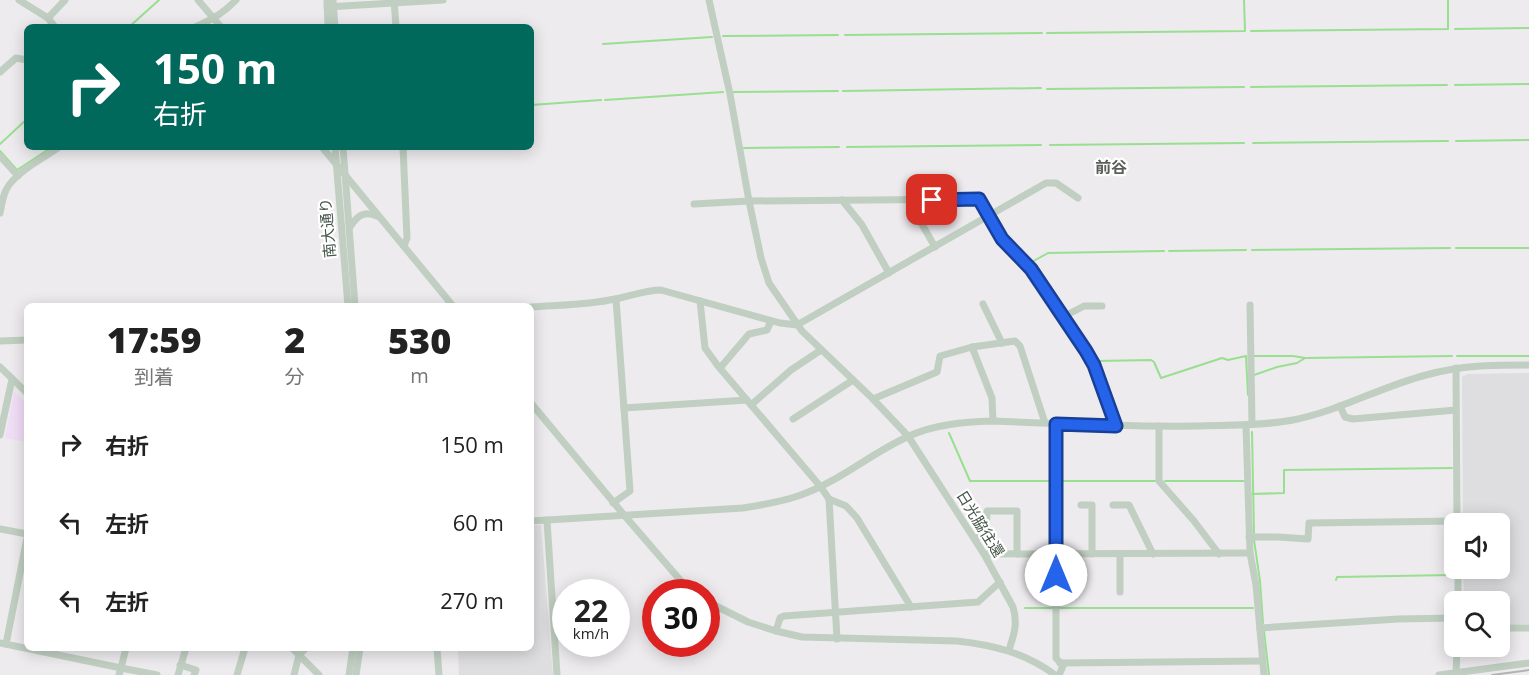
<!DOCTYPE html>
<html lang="ja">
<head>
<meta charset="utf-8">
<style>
	:root { --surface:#fff; --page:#f2f2f2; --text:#222; --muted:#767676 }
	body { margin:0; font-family:"Open Sans","Noto Sans JP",sans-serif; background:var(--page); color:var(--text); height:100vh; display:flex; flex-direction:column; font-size:22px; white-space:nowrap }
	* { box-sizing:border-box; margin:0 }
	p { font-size:20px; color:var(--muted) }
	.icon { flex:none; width:33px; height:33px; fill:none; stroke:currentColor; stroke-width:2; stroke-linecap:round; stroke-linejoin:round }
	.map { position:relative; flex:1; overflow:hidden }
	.side { position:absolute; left:24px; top:303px; width:510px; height:348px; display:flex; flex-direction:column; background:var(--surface); border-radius:9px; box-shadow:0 3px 15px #0003 }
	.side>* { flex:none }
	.top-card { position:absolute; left:24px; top:24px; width:510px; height:126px; border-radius:9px; box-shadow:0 3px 15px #0003; background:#00695c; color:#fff; overflow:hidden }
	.controls { position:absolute; left:1444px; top:513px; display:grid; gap:12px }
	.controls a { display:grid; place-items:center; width:66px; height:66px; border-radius:9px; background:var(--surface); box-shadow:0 3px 15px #0003; font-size:30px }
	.speed { position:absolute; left:552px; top:579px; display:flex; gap:12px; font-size:30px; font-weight:700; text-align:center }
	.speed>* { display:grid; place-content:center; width:78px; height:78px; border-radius:50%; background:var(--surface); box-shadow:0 3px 15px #0003; line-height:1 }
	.speed small { font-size:15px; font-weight:400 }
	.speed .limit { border:9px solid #d22; background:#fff; color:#111 }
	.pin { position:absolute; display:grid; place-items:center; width:51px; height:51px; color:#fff; margin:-26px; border-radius:12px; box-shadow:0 3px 9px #0006 }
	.me { position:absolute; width:66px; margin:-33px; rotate:0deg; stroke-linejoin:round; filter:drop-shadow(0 0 4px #0008) }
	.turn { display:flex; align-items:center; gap:21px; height:126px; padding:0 30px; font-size:27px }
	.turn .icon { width:78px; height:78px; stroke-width:2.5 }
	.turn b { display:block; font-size:42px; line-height:51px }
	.eta { display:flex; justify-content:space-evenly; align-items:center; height:102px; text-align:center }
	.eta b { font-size:36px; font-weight:800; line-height:42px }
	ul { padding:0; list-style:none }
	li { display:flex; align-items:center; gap:18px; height:78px; padding:0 30px }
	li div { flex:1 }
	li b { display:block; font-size:22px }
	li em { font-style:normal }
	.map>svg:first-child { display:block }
	.education { fill:#dedddf }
	.medical { fill:#f0ddf6 }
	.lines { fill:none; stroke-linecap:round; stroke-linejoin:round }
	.stream { stroke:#99df90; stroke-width:2 }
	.minor { stroke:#c0cfc2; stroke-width:7 }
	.rail { stroke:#aeb5b0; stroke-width:2 }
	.route-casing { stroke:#184099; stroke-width:15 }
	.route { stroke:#2563eb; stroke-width:10 }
	.labels { text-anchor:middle; stroke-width:4.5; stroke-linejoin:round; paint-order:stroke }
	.street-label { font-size:15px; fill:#465649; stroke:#fff }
	.neighbourhood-label { font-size:16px; font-weight:bold; fill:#595f5a; stroke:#fff }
</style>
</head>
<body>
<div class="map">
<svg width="1529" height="675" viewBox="0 0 1529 675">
	<rect width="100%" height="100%" fill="#edebee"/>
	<g class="education">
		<polygon points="1529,373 1529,624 1500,625 1500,602 1464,601 1463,569 1500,568 1500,524 1463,523 1462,377 1467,374"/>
		<polygon points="541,525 553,675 459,675 458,648 531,648 531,526"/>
	</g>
	<polygon class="medical" points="14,392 27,404 27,442 5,438"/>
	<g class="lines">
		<g class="stream">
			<polyline points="129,27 159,0"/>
			<polyline points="1455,29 1529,28"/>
			<polyline points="1251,31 1448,29 1448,0"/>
			<polyline points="1047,33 1245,31 1244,0"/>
			<polyline points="845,35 1042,33"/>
			<polyline points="723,36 838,35"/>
			<polyline points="603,44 712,37"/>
			<polyline points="1455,85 1529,84"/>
			<polyline points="1251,87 1447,85"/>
			<polyline points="1047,89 1244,87"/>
			<polyline points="843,91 1041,88"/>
			<polyline points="733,92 838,91"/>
			<polyline points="605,100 723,92"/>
			<polyline points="531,105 601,100"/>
			<polyline points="1456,141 1529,140"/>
			<polyline points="1253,143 1448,141"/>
			<polyline points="0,144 27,119"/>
			<polyline points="1050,145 1244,143"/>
			<polyline points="847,147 1041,145"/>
			<polyline points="744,148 839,147"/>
			<polyline points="0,151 17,170 52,147"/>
			<polyline points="1456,248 1529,248"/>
			<polyline points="1252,250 1450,248"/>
			<polyline points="1169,251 1246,250"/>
			<polyline points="1030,263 1048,253 1164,251"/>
			<polyline points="1254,356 1293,356 1305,358 1452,356"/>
			<polyline points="1457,356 1529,356"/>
			<polyline points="1096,361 1151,360 1154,362 1161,378 1222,358 1228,360 1246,356 1248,395"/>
			<polyline points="1254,375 1277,367 1297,363 1305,358"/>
			<polyline points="1252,432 1254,533"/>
			<polyline points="949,433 970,481 1053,481"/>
			<polyline points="1060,481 1157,481"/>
			<polyline points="1165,481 1244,481"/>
			<polyline points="1252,494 1284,493 1284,470 1452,468"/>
			<polyline points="1254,540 1260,581 1263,623"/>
			<polyline points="1336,580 1337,577 1451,575"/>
			<polyline points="1025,608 1054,608"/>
			<polyline points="1059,608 1253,608"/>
			<polyline points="1264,631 1269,675"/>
		</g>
		<g class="minor">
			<polyline points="19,0 48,18"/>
			<polyline points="198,0 221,27"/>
			<polyline points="327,0 328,27"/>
			<polyline points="333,0 335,27"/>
			<polyline points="394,0 396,27"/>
			<path d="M709,0L730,94L749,201L761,258L769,283L802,331L873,399L908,436L984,554L1013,607C1018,623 1014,635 1009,650"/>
			<polyline points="327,7 443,0"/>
			<polyline points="55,27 48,18 65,0"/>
			<path d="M195,27C211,20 224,13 236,0"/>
			<polyline points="0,72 16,58 27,60"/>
			<polyline points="322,147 453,306"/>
			<polyline points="335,147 348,306"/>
			<polyline points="343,147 355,306"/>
			<polyline points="403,147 407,238 404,246"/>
			<polyline points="0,156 18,176"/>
			<polyline points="842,200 862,225 889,273"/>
			<polyline points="908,200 935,247"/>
			<polyline points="694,204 749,201 979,199 1002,239 1031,269 1086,351 1094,365 1116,426"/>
			<path d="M0,213C2,203 3,193 9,185C21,169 43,159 59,147"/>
			<path d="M350,227C357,216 364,210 377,216"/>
			<polyline points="700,301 705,348 718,366 820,486 829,499 837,639"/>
			<polyline points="983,304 1002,343"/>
			<polyline points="1250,305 1252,424"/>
			<path d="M531,307C559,305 588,305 615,299C631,296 646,290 661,290L780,323L797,325L1046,183H1056L1078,198"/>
			<polyline points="1063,317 1084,306 1102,306"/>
			<polyline points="0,341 27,340"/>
			<polyline points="972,347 992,398 993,421"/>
			<polyline points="0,367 27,393"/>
			<polyline points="720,368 749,334 767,330 771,321"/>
			<polyline points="1456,368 1457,524"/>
			<polyline points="873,399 937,372 940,356 972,347 1015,341 1020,346 1045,423"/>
			<polyline points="531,403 624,515 681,581 695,592"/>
			<polyline points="751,405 791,370 821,350"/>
			<polyline points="1340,406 1345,417 1353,419 1456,410"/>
			<polyline points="624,408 747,400"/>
			<polyline points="793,419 853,380"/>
			<polyline points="1056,424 1056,658 1063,666 1059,675"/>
			<polyline points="1246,425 1250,553 1256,585 1264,675"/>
			<polyline points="1159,426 1159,481 1194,521 1219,554"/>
			<polyline points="0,435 12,379"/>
			<polyline points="829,499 846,506 857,518 911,607"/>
			<polyline points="613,503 630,491 616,299"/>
			<polyline points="1081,505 1092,505 1092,554"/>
			<polyline points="1113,505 1129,505 1153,554"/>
			<polyline points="547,520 557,675"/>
			<path d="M531,521L743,508C762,505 780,502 798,496C837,483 870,454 907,437C934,424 965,422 993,421C1061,424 1129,427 1198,426C1229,425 1261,426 1293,420C1339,411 1380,387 1426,375C1462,365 1492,365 1529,365"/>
			<polyline points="0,529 27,534"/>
			<polyline points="1249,537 1278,537 1308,539 1309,523 1458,521"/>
			<polyline points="975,539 986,532 987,511 1017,511 1017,554"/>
			<polyline points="984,554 1250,553"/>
			<polyline points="1120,554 1120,592"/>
			<polyline points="1458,568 1458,602"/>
			<path d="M706,600L718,607L748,622L776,631L802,637L957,641C993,645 1026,653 1055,675"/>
			<polyline points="1260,628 1398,619 1455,618"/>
			<polyline points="1500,628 1529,628"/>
			<polyline points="776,631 780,618 784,616 978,602 1000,582"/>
			<polyline points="0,643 121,668 126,648"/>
			<polyline points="6,644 27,538"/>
			<polyline points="292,648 319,675"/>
			<polyline points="437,648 439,675"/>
			<polyline points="1060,663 1262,661"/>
			<polyline points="180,665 196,670 194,675"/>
			<polyline points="119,675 121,668 157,675"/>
			<polyline points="178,675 186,648"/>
			<polyline points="237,675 245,648"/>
			<polyline points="294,675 299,655 306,648"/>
			<polyline points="349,675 353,648"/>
			<polyline points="356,675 360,648"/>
			<polyline points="1439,675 1529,663"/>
			<polyline points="1456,675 1457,646"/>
		</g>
		<polyline class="rail" points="1492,675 1529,670"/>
	</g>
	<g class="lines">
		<g class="route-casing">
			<polyline id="route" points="932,200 979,199 1002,239 1031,269 1086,351 1094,365 1116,426 1056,424 1056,575"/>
		</g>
		<use href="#route" class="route"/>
	</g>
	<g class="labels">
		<g class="street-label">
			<text transform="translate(328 228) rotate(-95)" y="5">南大通り</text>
			<text transform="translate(980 524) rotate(58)" y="5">日光脇往還</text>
		</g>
		<g class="neighbourhood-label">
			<text x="1111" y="173">前谷</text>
		</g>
	</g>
</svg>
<div class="controls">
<a><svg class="icon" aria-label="sound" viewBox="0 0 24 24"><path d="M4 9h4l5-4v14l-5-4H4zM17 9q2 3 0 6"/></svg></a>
<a><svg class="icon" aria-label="search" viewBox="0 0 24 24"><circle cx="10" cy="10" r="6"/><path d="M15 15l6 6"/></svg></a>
</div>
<div class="speed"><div>22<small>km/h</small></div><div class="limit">30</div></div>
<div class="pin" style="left:932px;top:200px;background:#d93025"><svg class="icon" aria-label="arrive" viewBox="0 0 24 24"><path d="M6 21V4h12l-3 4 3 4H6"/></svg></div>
<svg class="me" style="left:1056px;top:575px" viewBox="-20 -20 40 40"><circle r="19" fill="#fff"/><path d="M0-13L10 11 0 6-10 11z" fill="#2563eb"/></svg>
<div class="top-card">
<div class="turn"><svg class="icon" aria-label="right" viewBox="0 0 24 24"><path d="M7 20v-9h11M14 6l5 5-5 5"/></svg><div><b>150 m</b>右折</div></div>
</div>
<section class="side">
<div class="eta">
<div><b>17:59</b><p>到着</p></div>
<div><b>2</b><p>分</p></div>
<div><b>530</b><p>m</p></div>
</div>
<ul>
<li><svg class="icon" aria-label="right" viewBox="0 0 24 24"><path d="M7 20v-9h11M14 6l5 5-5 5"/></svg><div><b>右折</b></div><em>150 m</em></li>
<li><svg class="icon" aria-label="left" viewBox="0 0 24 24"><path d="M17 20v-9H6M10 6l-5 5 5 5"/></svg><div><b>左折</b></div><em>60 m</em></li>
<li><svg class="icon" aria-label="left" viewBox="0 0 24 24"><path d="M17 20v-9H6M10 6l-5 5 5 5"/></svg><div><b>左折</b></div><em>270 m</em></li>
</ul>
</section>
</div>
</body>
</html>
